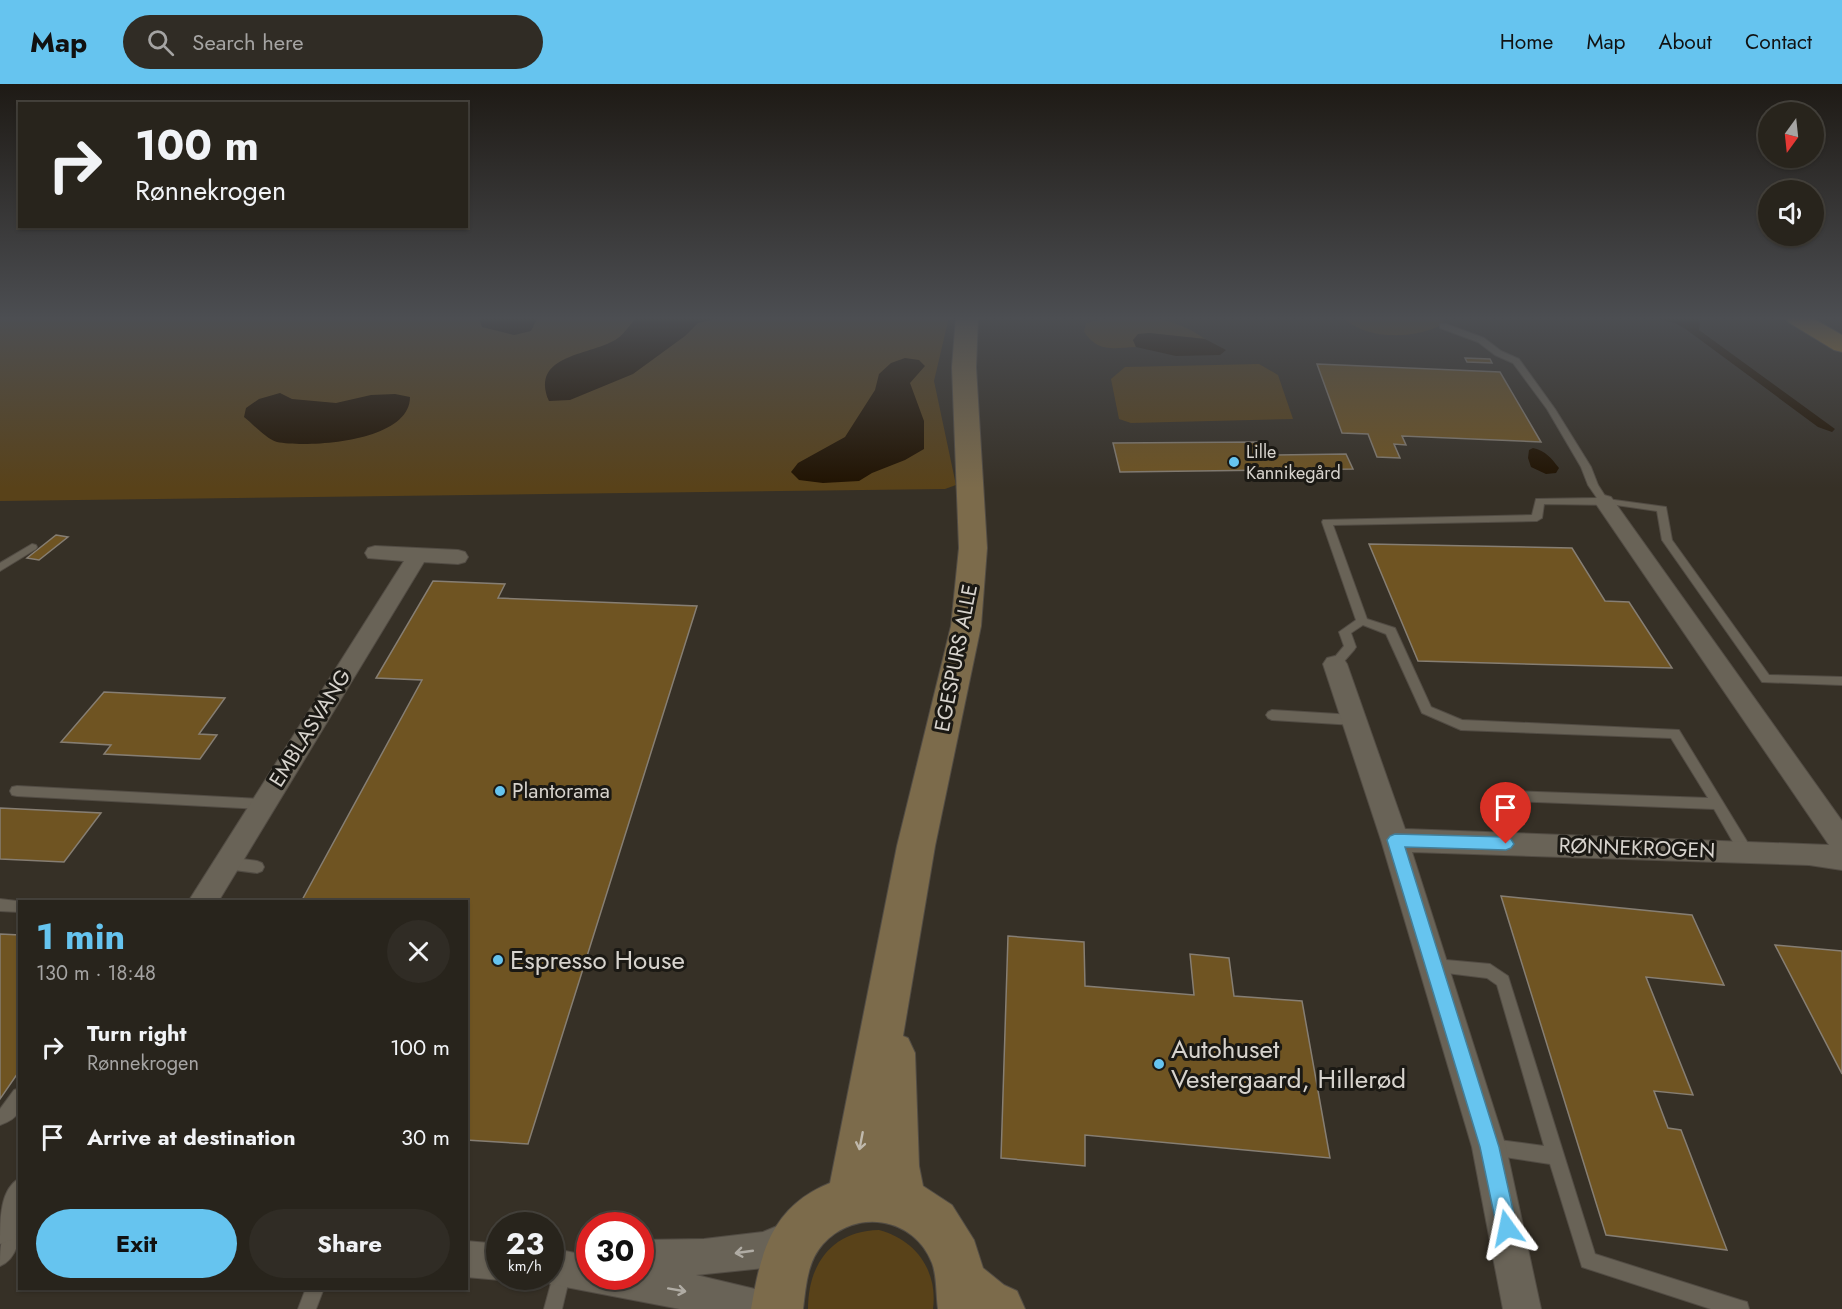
<!DOCTYPE html>
<html lang="en">
<head>
<meta charset="utf-8">
<style>
	:root { --surface:#28241c; --page:#302c25; --text:#f1f3f6; --muted:#a5a4a3; --line:#44413b; --accent:#66c4ef }
	body { margin:0; font-family:Jost,sans-serif; background:var(--page); color:var(--text); height:100vh; display:flex; flex-direction:column; font-size:22px; white-space:nowrap }
	* { box-sizing:border-box; margin:0 }
	p { font-size:20px; color:var(--muted) }
	.icon { flex:none; width:33px; height:33px; fill:none; stroke:currentColor; stroke-width:2; stroke-linecap:round; stroke-linejoin:round }
	.map { position:relative; flex:1; overflow:hidden }
	.side { position:absolute; left:18px; top:816px; width:450px; height:390px; display:flex; flex-direction:column; background:var(--surface); border-radius:0px; box-shadow:0 2px 4px #0004,0 0 0 2px var(--line) }
	.side>* { flex:none }
	.banner { position:absolute; left:18px; top:18px; width:450px; height:126px; border-radius:0px; box-shadow:0 2px 4px #0004,0 0 0 2px var(--line); background:#28241c; color:var(--text); overflow:hidden }
	.needle { width:39px; rotate:195deg }
	.tools { position:absolute; left:1758px; top:18px; display:grid; gap:12px }
	.tools a { display:grid; place-items:center; width:66px; height:66px; border-radius:50%; background:var(--surface); box-shadow:0 2px 4px #0004,0 0 0 2px var(--line); font-size:30px }
	.speed { position:absolute; left:486px; top:1128px; display:flex; gap:12px; font-size:30px; font-weight:700; text-align:center }
	.speed>* { display:grid; place-content:center; width:78px; height:78px; border-radius:50%; background:var(--surface); box-shadow:0 2px 4px #0004,0 0 0 2px var(--line); line-height:1 }
	.speed small { font-size:15px; font-weight:400 }
	.speed .limit { border:9px solid #d22; background:#fff; color:#111 }
	.pin { position:absolute; display:grid; place-items:center; width:51px; height:51px; color:#fff; margin:-62px -26px; border-radius:50% 50% 50% 0; rotate:-45deg; box-shadow:0 0 6px #0007 }
	.pin .icon { rotate:45deg }
	.me { position:absolute; width:66px; margin:-33px; rotate:348deg; stroke-linejoin:round; filter:drop-shadow(0 0 4px #0008) }
	.turn { display:flex; align-items:center; gap:21px; height:126px; padding:0 18px; font-size:27px }
	.turn .icon { width:78px; height:78px; stroke-width:2.5 }
	.turn b { display:block; font-size:42px; line-height:51px }
	.round { display:grid; place-items:center; flex:none; width:63px; height:63px; border-radius:32px; background:var(--page) }
	.headline { display:flex; align-items:center; justify-content:space-between; height:102px; padding:0 18px }
	h1 { font-size:36px; font-weight:700; line-height:45px; color:var(--accent) }
	.cta { display:flex; gap:12px; margin-top:auto; padding:12px 18px }
	.cta a { flex:1; height:69px; border-radius:36px; background:var(--accent); color:#111; font-size:24px; font-weight:700; line-height:69px; text-align:center }
	.cta a+a { background:var(--page); color:var(--text) }
	ul { padding:0; list-style:none }
	li { display:flex; align-items:center; gap:18px; height:90px; padding:0 18px }
	li div { flex:1 }
	li b { display:block; font-size:22px }
	li em { font-style:normal }
	header { display:flex; align-items:center; gap:36px; box-sizing:border-box; height:84px; padding:0 30px; background:var(--accent); color:#111 }
	header strong { font-size:28px }
	nav { display:flex; gap:33px; margin-inline-start:auto; font-size:21px }
	.search { width:420px; height:54px; background:var(--page); display:flex; align-items:center; gap:15px; box-sizing:border-box; padding:0 21px; border-radius:33px; color:var(--muted); font-size:22px }
	.map>svg:first-child { display:block }
	.green { fill:#594219 }
	.water { fill:#201200 }
	.building { fill:#6f5422; stroke:#867e73; stroke-width:1.5 }
	.lines { fill:none; stroke-linecap:round; stroke-linejoin:round }
	.lane-casing { stroke:#524c44; stroke-width:2 }
	.street-casing { stroke:#524c44; stroke-width:2 }
	.secondary-casing { stroke:#524c44; stroke-width:2 }
	.highway-casing { stroke:#524c44; stroke-width:2 }
	.lane { fill:#696357; fill-rule:evenodd }
	.street { fill:#696357; fill-rule:evenodd }
	.secondary { fill:#7c6b4b; fill-rule:evenodd }
	.highway { fill:#a77d2e; fill-rule:evenodd }
	.oneway { stroke:#c0b9ac }
	.oneway2 { stroke:#b0aca4 }
	.route { fill:#66c4ef; stroke:#427f9b; stroke-width:1.5 }
	.poi-dot { fill:#66c4ef; stroke:#1b1914; stroke-width:2 }
	.labels { text-anchor:middle; stroke-width:6; stroke-linejoin:round; paint-order:stroke }
	.far-poi-label { font-size:18px; fill:#d7d3cd; stroke:#1b1914; text-anchor:start }
	.street-label { font-size:21px; fill:#d7d3cd; stroke:#1b1914 }
	.poi-label { font-size:21px; fill:#d7d3cd; stroke:#1b1914; text-anchor:start }
	.near-poi-label { font-size:26px; fill:#d7d3cd; stroke:#1b1914; text-anchor:start }
</style>
</head>
<body>
<header>
<strong>Map</strong>
<div class="search"><svg class="icon" aria-label="search" viewBox="0 0 24 24"><circle cx="10" cy="10" r="6"/><path d="M15 15l6 6"/></svg>Search here</div>
<nav><a>Home</a><a>Map</a><a>About</a><a>Contact</a></nav>
</header>
<div class="map">
<svg width="1842" height="1225" viewBox="0 0 1842 1225">
	<rect width="100%" height="100%" fill="#363026"/>
	<g class="green">
		<polygon points="0,233 949,233 934,297 956,401 945,405 0,417"/>
		<path d="M1114,233C1150,233 1174,233 1205,255L1149,249L1133,256L1136,263C1113,264 1099,269 1084,248L1086,239Z"/>
		<path d="M1343,233H1442L1443,240C1417,255 1365,257 1343,233Z"/>
		<polygon points="1259,280 1278,291 1293,335 1131,339 1119,335 1111,295 1125,283"/>
		<path d="M879,1146C916,1156 938,1187 933,1225H808C808,1180 832,1147 879,1146Z"/>
	</g>
	<g class="water">
		<polygon points="480,233 538,233 531,247 514,251 482,243 479,234"/>
		<path d="M637,233H724L698,239L685,252L633,290L570,316L549,317C529,269 593,272 618,254C625,249 631,239 637,233Z"/>
		<polygon points="1648,233 1697,233 1700,239 1699,246 1835,345 1832,348 1818,343 1687,246 1675,239"/>
		<polygon points="1149,249 1205,255 1226,266 1220,271 1176,272 1136,263 1133,256 1138,250"/>
		<polygon points="905,274 919,276 925,282 910,299 924,337 924,365 905,376 872,389 859,397 823,399 799,396 791,388 798,379 845,353 875,306 879,290 891,279"/>
		<path d="M280,309L292,315L336,319L371,311L395,310L410,313C410,358 309,364 277,358C266,355 253,340 244,333L246,324L259,315Z"/>
		<path d="M1533,364C1546,367 1551,374 1559,384L1556,389L1546,390L1531,383L1528,374L1529,366Z"/>
	</g>
	<g class="building">
		<polygon points="1465,274 1490,275 1492,279 1467,278"/>
		<polygon points="1317,280 1500,288 1541,358 1402,352 1406,361 1394,360 1400,374 1377,373 1368,350 1342,349"/>
		<polygon points="1258,358 1261,364 1275,371 1346,370 1353,385 1120,388 1113,359"/>
		<polygon points="56,451 68,453 39,476 27,474"/>
		<polygon points="1369,460 1572,464 1605,517 1629,518 1672,584 1418,577"/>
		<polygon points="433,497 505,500 498,514 697,522 528,1060 466,1056 466,818 301,818 422,596 376,594"/>
		<polygon points="104,608 225,614 199,650 217,651 200,675 104,670 111,661 61,658"/>
		<polygon points="0,724 101,729 64,778 0,775"/>
		<polygon points="1501,812 1692,831 1724,901 1646,893 1693,1011 1654,1007 1668,1044 1681,1046 1727,1166 1606,1151"/>
		<polygon points="0,850 20,851 20,986 0,1015"/>
		<polygon points="1008,852 1084,858 1085,902 1194,911 1190,870 1229,874 1234,912 1302,917 1330,1074 1085,1051 1085,1082 1001,1074"/>
		<polygon points="1775,861 1842,867 1842,990"/>
	</g>
	<g class="lines">
		<g class="lane-casing">
			<g id="lane">
				<polygon points="1440,240 1446,240 1484,254 1501,267 1519,275 1555,325 1591,383 1598,401 1607,415 1666,423 1672,456 1769,591 1842,593 1842,601 1762,598 1662,456 1657,427 1616,421 1544,420 1542,434 1537,437 1333,441 1367,535 1395,544 1431,623 1462,636 1679,646 1751,764 1753,768 1751,772 1746,774 1741,772 1714,725 1509,717 1501,725 1513,760 1511,764 1506,766 1501,764 1487,724 1501,708 1506,707 1708,714 1671,654 1461,646 1422,629 1386,550 1363,541 1351,549 1356,563 1354,566 1339,583 1331,583 1329,580 1344,562 1339,548 1356,536 1322,438 1323,436 1532,431 1536,415 1597,414 1588,401 1581,383 1547,325 1513,279 1495,271 1478,258 1440,244"/>
				<polygon points="32,460 36,461 37,463 36,465 0,487 0,479"/>
				<polygon points="1272,626 1354,631 1358,633 1360,636 1358,639 1354,641 1272,636 1268,634 1266,631 1268,628"/>
				<polygon points="17,702 263,715 268,716 270,720 268,724 263,725 17,712 12,711 10,707 12,703"/>
				<polygon points="226,773 257,777 262,779 264,783 262,787 257,789 226,785 221,783 219,779 221,775"/>
				<polygon points="0,815 25,818 20,818 20,828 0,827"/>
				<polygon points="1435,875 1490,880 1508,892 1595,1170 1740,1216 1747,1218 1749,1225 1711,1225 1582,1183 1550,1080 1491,1071 1485,1069 1483,1063 1485,1057 1491,1055 1544,1062 1497,901 1487,894 1430,887 1428,882 1430,877"/>
				<path d="M20,1004C20,1026 22,1033 0,1041V1025L14,1006Z"/>
				<path d="M19,1135C21,1152 18,1174 0,1182C0,1164 0,1143 19,1135Z"/>
				<polygon points="562,1178 568,1181 571,1187 562,1225 544,1225 556,1181"/>
				<polygon points="306,1204 324,1204 316,1225 298,1225"/>
			</g>
		</g>
		<g class="street-casing">
			<g id="street">
				<polygon points="1604,411 1611,413 1842,737 1842,786 1809,781 1412,768 1506,1063 1541,1225 1503,1225 1472,1063 1381,756 1323,580 1327,574 1335,572 1343,574 1347,580 1405,745 1829,761 1594,417 1597,413"/>
				<polygon points="375,462 458,466 465,468 468,473 465,478 458,480 424,478 218,818 188,818 404,477 368,474 365,469 368,464"/>
				<path d="M20,1094V1144L13,1155L0,1160C0,1134 0,1105 20,1094Z"/>
				<polygon points="794,1135 807,1140 812,1153 807,1166 764,1184 696,1191 759,1206 772,1212 778,1225 680,1225 550,1200 536,1192 550,1192 550,1164 590,1172 590,1192 640,1192 640,1156 704,1155 763,1148"/>
				<polygon points="466,1157 500,1160 500,1192 509,1192 500,1196 466,1193"/>
			</g>
		</g>
		<g class="secondary-casing">
			<path id="secondary" d="M956,233H978L976,283L987,464L981,542L935,762L903,952L908,954L915,969L919,1082L923,1102L952,1121L974,1156L983,1184L1004,1201L1017,1207L1025,1225H938C936,1211 937,1192 932,1179C914,1133 856,1124 823,1160C807,1178 806,1202 803,1225H751C761,1168 771,1123 830,1099L897,762L951,542L959,464L952,283Z"/>
		</g>
		<g class="highway-casing">
			<polygon id="highway" points="1785,233 1811,233 1842,251 1842,268 1834,266 1788,238"/>
		</g>
		<use href="#lane" class="lane"/>
		<use href="#street" class="street"/>
		<use href="#secondary" class="secondary"/>
		<use href="#highway" class="highway"/>
	</g>
	<defs><path id="oneway-shaft" d="M-6 0H5M1.5-3L5.5 0L1.5 3" fill="none" stroke-width="1.6" stroke-linecap="round" stroke-linejoin="round" transform="scale(1.5)"/></defs>
	<use class="oneway" href="#oneway-shaft" transform="translate(861 1057) rotate(101)"/>
	<g class="oneway2">
		<use href="#oneway-shaft" transform="translate(744 1168) rotate(172)"/>
		<use href="#oneway-shaft" transform="translate(677 1206) rotate(10)"/>
	</g>
	<linearGradient id="sky" x2="0" y2="1"><stop stop-color="#1e1a15"/><stop offset="0.58" stop-color="#4c4e52"/><stop offset="1" stop-color="#4c4e52" stop-opacity="0"/></linearGradient>
	<rect width="1842" height="404" fill="url(#sky)"/>
	<polygon class="route" points="1395,750 1506,753 1511,755 1514,760 1511,764 1506,766 1405,763 1499,1063 1517,1144 1514,1151 1507,1154 1500,1151 1497,1144 1480,1063 1387,756 1390,752"/>
	<g class="poi-dot">
		<circle cx="1234" cy="378" r="6"/>
		<circle cx="500" cy="707" r="6"/>
		<circle cx="498" cy="876" r="6"/>
		<circle cx="1159" cy="980" r="6"/>
	</g>
	<g class="labels">
		<g class="far-poi-label">
			<text x="1246" y="374">Lille<tspan x="1246" dy="21">Kannikegård</tspan></text>
		</g>
		<g class="street-label">
			<text transform="translate(956 574) rotate(-79)" y="7">EGESPURS ALLE</text>
			<text transform="translate(310 644) rotate(-58)" y="7">EMBLASVANG</text>
			<text transform="translate(1637 764) rotate(2)" y="7">RØNNEKROGEN</text>
		</g>
		<g class="poi-label">
			<text x="512" y="714">Plantorama</text>
		</g>
		<g class="near-poi-label">
			<text x="510" y="885">Espresso House</text>
			<text x="1171" y="974">Autohuset<tspan x="1171" dy="30">Vestergaard, Hillerød</tspan></text>
		</g>
	</g>
</svg>
<div class="tools">
<a><svg class="needle" viewBox="-14 -14 28 28"><path d="M0-13l5 13h-10z" fill="#e53935"/><path d="M0 13l5-13h-10z" fill="#a5a4a3"/></svg></a>
<a><svg class="icon" aria-label="sound" viewBox="0 0 24 24"><path d="M4 9h4l5-4v14l-5-4H4zM17 9q2 3 0 6"/></svg></a>
</div>
<div class="speed"><div>23<small>km/h</small></div><div class="limit">30</div></div>
<div class="pin" style="left:1506px;top:760px;background:#d93025"><svg class="icon" aria-label="arrive" viewBox="0 0 24 24"><path d="M6 21V4h12l-3 4 3 4H6"/></svg></div>
<svg class="me" style="left:1507px;top:1144px" viewBox="-20 -20 40 40"><path d="M0-17L14 15 0 8-14 15z" fill="#66c4ef" stroke="#fff" stroke-width="4"/></svg>
<div class="banner">
<div class="turn"><svg class="icon" aria-label="right" viewBox="0 0 24 24"><path d="M7 20v-9h11M14 6l5 5-5 5"/></svg><div><b>100 m</b>Rønnekrogen</div></div>
</div>
<section class="side">
<div class="headline"><div><h1>1 min</h1><p>130 m · 18:48</p></div><a class="round"><svg class="icon" aria-label="close" viewBox="0 0 24 24"><path d="M6 6l12 12M18 6L6 18"/></svg></a></div>
<ul>
<li><svg class="icon" aria-label="right" viewBox="0 0 24 24"><path d="M7 20v-9h11M14 6l5 5-5 5"/></svg><div><b>Turn right</b><p>Rønnekrogen</p></div><em>100 m</em></li>
<li><svg class="icon" aria-label="arrive" viewBox="0 0 24 24"><path d="M6 21V4h12l-3 4 3 4H6"/></svg><div><b>Arrive at destination</b></div><em>30 m</em></li>
</ul>
<div class="cta"><a>Exit</a><a>Share</a></div>
</section>
</div>
</body>
</html>
